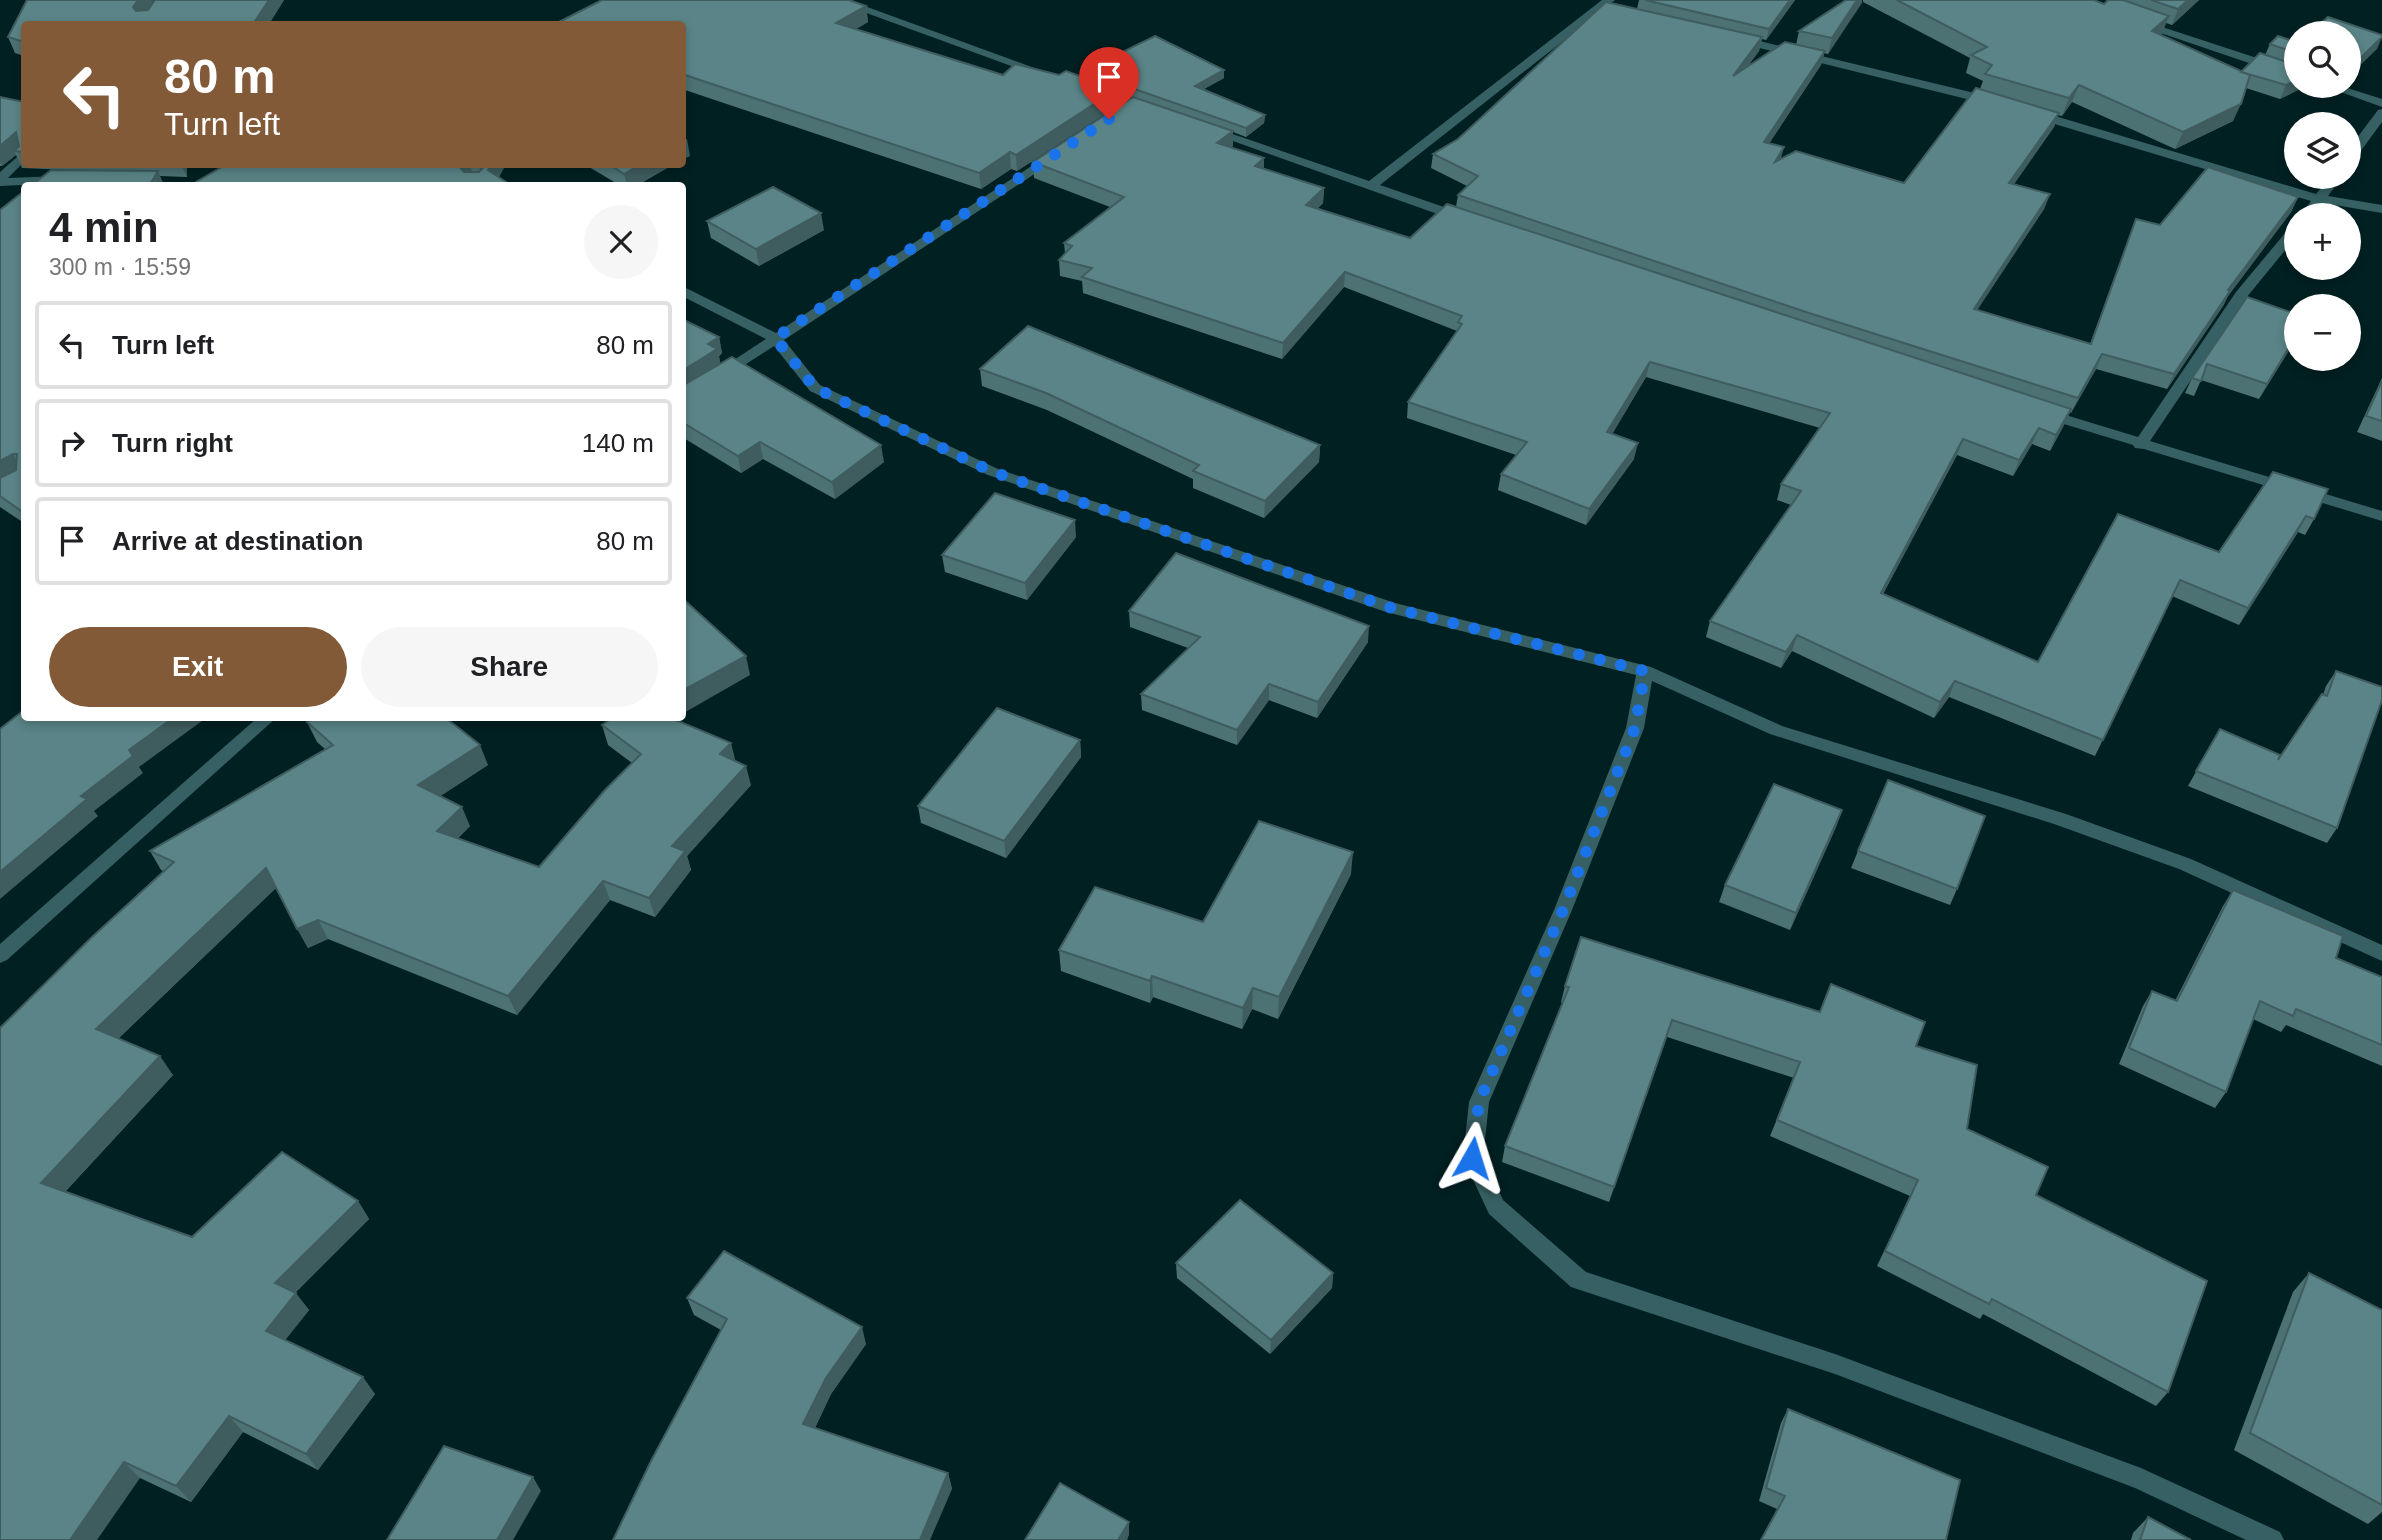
<!DOCTYPE html>
<html lang="en">
<head>
<meta charset="utf-8">
<style>
	:root { --surface:#fff; --page:#f6f6f6; --text:#202124; --muted:#757577; --line:#e0e0e0; --accent:#825a37 }
	body { margin:0; font-family:Helvetica,sans-serif; background:var(--page); color:var(--text); height:100vh; display:flex; flex-direction:column; font-size:26px; white-space:nowrap }
	* { box-sizing:border-box; margin:0 }
	p { font-size:23px; color:var(--muted) }
	.icon { flex:none; width:38px; height:38px; fill:none; stroke:currentColor; stroke-width:2; stroke-linecap:round; stroke-linejoin:round }
	.map { position:relative; flex:1; overflow:hidden }
	.details { position:absolute; left:21px; top:182px; width:665px; height:539px; display:flex; flex-direction:column; background:var(--surface); border-radius:7px; box-shadow:0 4px 10px #0003 }
	.details>* { flex:none }
	.banner { position:absolute; left:21px; top:21px; width:665px; height:147px; border-radius:7px; box-shadow:0 4px 10px #0003; background:#825a37; color:#fff; overflow:hidden }
	.controls { position:absolute; left:2284px; top:21px; display:grid; gap:14px }
	.controls a { display:grid; place-items:center; width:77px; height:77px; border-radius:50%; background:var(--surface); box-shadow:0 4px 10px #0003; font-size:35px }
	.pin { position:absolute; display:grid; place-items:center; width:60px; height:60px; color:#fff; margin:-72px -30px; border-radius:50% 50% 50% 0; rotate:-45deg; box-shadow:0 0 7px #0007 }
	.pin .icon { rotate:45deg }
	.me { position:absolute; width:77px; margin:-38px; rotate:6deg; stroke-linejoin:round; filter:drop-shadow(0 0 5px #0008) }
	.turn { display:flex; align-items:center; gap:24px; height:147px; padding:0 28px; font-size:32px }
	.turn .icon { width:91px; height:91px; stroke-width:2.5 }
	.turn b { display:block; font-size:49px; line-height:60px }
	.round { display:grid; place-items:center; flex:none; width:74px; height:74px; border-radius:37px; background:var(--page) }
	.headline { display:flex; align-items:center; justify-content:space-between; height:119px; padding:0 28px }
	h1 { font-size:42px; font-weight:800; line-height:52px }
	.action { display:flex; gap:14px; margin-top:auto; padding:14px 28px }
	.action a { flex:1; height:80px; border-radius:42px; background:var(--accent); color:#fff; font-size:28px; font-weight:800; line-height:80px; text-align:center }
	.action a+a { background:var(--page); color:var(--text) }
	ul { padding:0; list-style:none }
	li { display:flex; align-items:center; gap:21px; height:88px; margin:0 14px 10px; padding:0 14px; border:4px solid var(--line); border-radius:7px }
	li div { flex:1 }
	li b { display:block; font-size:26px }
	li em { font-style:normal }
	.map>svg:first-child { display:block }
	.lines { fill:none; stroke-linecap:round; stroke-linejoin:round }
	.minor { fill:#366063; fill-rule:evenodd }
	.wall { fill:#4d7274 }
	.shaded-wall { fill:#3f5c5e }
	.building { fill:#5a8487; stroke:#3f5c5e; stroke-width:2 }
	.route { stroke:#1a73e8; stroke-width:12; stroke-dasharray:0 21.6 }
</style>
</head>
<body>
<div class="map">
<svg width="2382" height="1540" viewBox="0 0 2382 1540">
	<rect width="100%" height="100%" fill="#002022"/>
	<g class="lines">
		<g class="minor">
			<polygon points="831,0 848,0 1051,74 1041,77"/>
			<polygon points="1602,0 1615,0 1380,185 1467,215 1467,221 1457,221 1205,131 1215,128 1369,181"/>
			<polygon points="2141,20 2296,71 2296,79 2137,25 2135,23"/>
			<polygon points="1739,36 1995,98 1997,101 1991,105 1735,42 1735,38"/>
			<polygon points="2324,86 2341,86 2382,99 2382,107"/>
			<polygon points="1091,88 1099,88 1154,110 1144,113 1091,94"/>
			<polygon points="2382,109 2382,122 2352,163 2348,164 2348,150 2378,110"/>
			<polygon points="2035,110 2316,194 2330,177 2342,177 2328,196 2382,205 2382,213 2323,203 2314,215 2301,215 2311,201 2031,117 2029,114"/>
			<polygon points="24,151 24,162 8,178 59,176 65,180 64,183 0,186 0,172"/>
			<polygon points="1053,152 1057,153 1057,159 784,340 820,385 998,469 1395,603 1651,667 1782,726 2066,814 2191,859 2382,945 2382,961 2179,869 2054,824 1770,734 1652,681 1644,728 1572,910 1489,1102 1483,1158 1503,1200 1586,1272 1835,1354 2141,1468 2280,1532 2284,1540 2246,1540 2135,1488 1835,1374 1571,1287 1489,1214 1463,1158 1469,1102 1554,910 1626,728 1636,675 1386,612 988,475 810,391 774,346 682,405 682,394 766,339 682,296 682,286 776,333"/>
			<polygon points="140,177 183,186 135,184 134,181"/>
			<polygon points="2296,225 2296,237 2246,298 2150,441 2382,511 2382,521 2144,449 2135,448 2133,445 2041,417 2039,414 2046,409 2138,437 2236,292 2291,226"/>
			<polygon points="257,718 276,718 7,960 0,963 0,944"/>
		</g>
	</g>
	<g class="wall">
		<polygon points="27,0 153,0 148,10 155,0 284,0 269,24 24,24 24,56 15,53 8,37"/>
		<polygon points="1639,0 1795,0 1766,40 1762,39 1759,51 1747,67 1796,45 1799,31 1846,0 1862,0 1828,54 1824,53 1821,65 1769,143 1781,158 1904,183 1980,89 1983,81 1966,73 1970,58 1863,2 1863,0 2094,0 2104,4 2108,0 2199,0 2172,25 2166,23 2161,35 2242,72 2265,55 2270,44 2296,42 2296,86 2306,86 2280,99 2246,88 2233,121 2175,149 2072,102 2062,116 2058,115 2054,127 2014,184 2050,194 2044,209 1977,310 2090,344 2136,219 2160,225 2298,197 2291,212 2228,296 2223,306 2167,389 2096,369 2071,413 2070,412 2064,425 2050,451 2032,444 2013,476 1957,455 1883,594 2038,662 2219,552 2273,472 2314,519 2305,535 2298,532 2239,625 2172,596 2095,756 1949,697 1934,718 1792,651 1781,668 1706,637 1710,621 1791,505 1777,500 1781,484 1820,428 1646,377 1612,434 1634,459 1586,525 1498,490 1501,474 1516,455 1407,418 1408,402 1457,331 1344,287 1282,359 1083,293 1082,281 1060,276 1059,260 1065,253 1064,243 1110,207 1034,178 1033,162 1133,97 1117,91 1117,106 1017,171 1011,169 981,189 682,89 682,24 866,6 868,22 856,29 1003,75 1059,75 1083,77 1083,71 1224,78 1204,89 1265,115 1264,123 1246,137 1233,132 1233,146 1231,147 1264,169 1324,188 1323,203 1317,209 1410,238 1456,207 1458,195 1467,186 1431,168 1433,154 1458,139 1637,9"/>
		<polygon points="0,97 24,102 24,164 187,164 187,177 160,176 164,186 31,186 68,170 22,168 16,155 2,166 0,166"/>
		<polygon points="227,164 506,164 499,177"/>
		<polygon points="584,164 674,164 636,186 621,186"/>
		<polygon points="24,191 24,523 0,507 0,210"/>
		<polygon points="707,221 824,230 759,266 711,238"/>
		<polygon points="2247,297 2296,314 2296,339 2259,399 2201,380 2194,396 2185,393 2192,378"/>
		<polygon points="682,319 719,337 722,353 719,356 720,364 884,462 835,499 763,459 741,473 682,437"/>
		<polygon points="980,369 1320,445 1319,462 1264,518 1193,488 1193,479 1047,410 982,386"/>
		<polygon points="2382,378 2382,441 2357,432"/>
		<polygon points="1076,537 1027,600 945,572 942,555"/>
		<polygon points="1129,611 1368,642 1317,718 1269,700 1237,745 1142,710 1141,694 1188,648 1130,627"/>
		<polygon points="2336,671 2337,828 2327,843 2188,786 2220,729 2278,760 2323,695 2326,686"/>
		<polygon points="612,718 677,718 674,719 735,761 751,785 687,856 691,870 655,917 610,900 517,1015 328,939 308,948 276,888 119,1038 173,1075 65,1192 192,1237 358,1201 369,1219 295,1293 309,1310 285,1340 375,1394 318,1470 243,1432 191,1502 140,1478 0,1540 91,938 163,871 161,870 150,851 325,749 317,742 307,722 448,719 488,765 440,796 470,826 458,838 539,867 632,763 608,745 602,725"/>
		<polygon points="1080,740 1081,757 1006,858 921,823 918,806"/>
		<polygon points="1842,810 1836,827 1790,930 1719,902 1725,885"/>
		<polygon points="1858,851 1957,889 1950,905 1851,868"/>
		<polygon points="1351,874 1278,1019 1252,1009 1242,1029 1153,997 1150,1003 1061,971 1059,950 1203,922"/>
		<polygon points="2233,890 2336,958 2382,977 2382,1066 2286,1025 2281,1032 2253,1019 2226,1092 2215,1108 2119,1064 2143,1006 2152,991 2175,1001 2223,906"/>
		<polygon points="1565,986 1916,1046 1967,1129 2036,1195 2168,1392 2156,1406 1983,1314 1980,1319 1877,1266 1910,1196 1770,1136 1794,1078 1667,1037 1609,1202 1502,1162 1505,1146 1562,1003 1561,1002"/>
		<polygon points="1176,1263 1333,1273 1332,1288 1270,1354 1177,1278"/>
		<polygon points="2309,1273 2382,1310 2382,1512 2368,1524 2234,1450 2293,1292"/>
		<polygon points="687,1298 866,1344 831,1394 815,1428 948,1473 952,1489 651,1461 721,1330 694,1315"/>
		<polygon points="1788,1409 1960,1480 1777,1509 1759,1501 1781,1423"/>
		<polygon points="2148,1517 2191,1540 2131,1540 2133,1533"/>
	</g>
	<g class="shaded-wall">
		<polygon points="138,0 153,0 153,1 140,23 133,7"/>
		<polygon points="269,0 284,0 269,24 253,24"/>
		<polygon points="1790,0 1795,0 1766,40 1769,29"/>
		<polygon points="1857,0 1862,0 1862,3 1828,54 1832,38"/>
		<polygon points="2188,0 2199,0 2172,25 2178,9"/>
		<polygon points="866,6 868,22 839,39 836,23"/>
		<polygon points="2169,16 2162,33 2146,48 2152,31"/>
		<polygon points="1762,37 1759,51 1730,91 1733,76"/>
		<polygon points="2382,37 2377,49 2348,77 2348,70"/>
		<polygon points="1825,51 1821,65 1761,156 1764,142"/>
		<polygon points="1224,70 1224,78 1195,94 1195,86"/>
		<polygon points="2296,80 2296,86 2306,86 2280,99 2286,85"/>
		<polygon points="2079,85 2072,102 2062,116 2069,98"/>
		<polygon points="1117,89 1117,106 1017,171 1016,155"/>
		<polygon points="2241,104 2233,121 2175,149 2183,132"/>
		<polygon points="2059,113 2054,127 2004,198 2009,183"/>
		<polygon points="1265,115 1264,123 1246,137 1246,128"/>
		<polygon points="1233,131 1233,146 1217,158 1217,143"/>
		<polygon points="16,132 20,152 14,151 16,155 2,166 0,162 0,146"/>
		<polygon points="687,139 690,156 682,160 682,142"/>
		<polygon points="1784,147 1780,162 1775,162"/>
		<polygon points="1010,152 1011,169 981,189 979,173"/>
		<polygon points="1264,158 1264,173 1255,166"/>
		<polygon points="181,164 187,164 187,177"/>
		<polygon points="460,164 470,164 473,176 463,182 458,165"/>
		<polygon points="491,164 506,164 493,186 488,170"/>
		<polygon points="641,164 674,164 636,186 627,186 624,174"/>
		<polygon points="158,171 164,186 149,186"/>
		<polygon points="1324,188 1323,203 1305,221 1306,205"/>
		<polygon points="2050,194 2044,209 1968,324 1974,309"/>
		<polygon points="2298,197 2291,212 2228,296 2223,306 2167,389 2174,374 2228,290"/>
		<polygon points="821,213 824,230 759,266 756,249"/>
		<polygon points="1345,272 1344,287 1282,359 1283,343"/>
		<polygon points="2296,336 2296,339 2259,399 2267,384"/>
		<polygon points="719,337 722,353 719,356 721,366 682,391 682,371 708,344"/>
		<polygon points="2102,354 2096,369 2071,413 2078,398"/>
		<polygon points="1650,362 1646,377 1604,448 1607,432"/>
		<polygon points="2071,409 2064,425 2050,451 2056,435"/>
		<polygon points="2039,428 2032,444 2013,476 2019,460"/>
		<polygon points="1963,439 1957,455 1875,609 1881,593"/>
		<polygon points="760,442 763,459 741,473 738,456"/>
		<polygon points="1638,443 1634,459 1586,525 1589,509"/>
		<polygon points="881,445 884,462 835,499 832,482"/>
		<polygon points="1320,445 1319,462 1264,518 1265,501"/>
		<polygon points="13,454 23,471 0,483 0,461"/>
		<polygon points="2306,516 2298,532 2239,625 2248,608"/>
		<polygon points="1075,520 1076,537 1027,600 1025,583"/>
		<polygon points="1369,626 1368,642 1317,718 1318,702"/>
		<polygon points="1797,635 1792,651 1781,668 1786,652"/>
		<polygon points="746,656 750,675 682,714 682,691"/>
		<polygon points="1955,681 1949,697 1934,718 1940,702"/>
		<polygon points="1269,684 1269,700 1237,745 1237,730"/>
		<polygon points="173,718 206,718 139,767 143,773 94,811 98,816 0,899 0,872 129,750"/>
		<polygon points="1080,740 1081,757 1006,858 1004,841"/>
		<polygon points="731,743 736,763 720,754"/>
		<polygon points="480,745 488,765 427,805 418,785"/>
		<polygon points="746,766 751,785 687,856 691,870 655,917 649,898 672,846"/>
		<polygon points="462,807 470,826 446,850 437,831"/>
		<polygon points="1842,810 1836,827 1790,930 1796,913"/>
		<polygon points="1353,852 1351,874 1278,1019 1279,997"/>
		<polygon points="266,868 277,887 109,1047 96,1029"/>
		<polygon points="603,881 610,900 517,1015 508,996"/>
		<polygon points="318,920 328,939 308,948 297,929"/>
		<polygon points="1152,976 1153,997 1150,1003 1150,981"/>
		<polygon points="1253,988 1252,1009 1242,1029 1243,1008"/>
		<polygon points="160,1056 173,1075 56,1201 41,1183"/>
		<polygon points="358,1201 369,1219 287,1300 275,1283"/>
		<polygon points="1333,1273 1332,1288 1270,1354 1271,1340"/>
		<polygon points="296,1293 309,1310 279,1348 266,1331"/>
		<polygon points="862,1327 866,1344 831,1394 809,1440 803,1424 826,1378"/>
		<polygon points="363,1377 375,1394 318,1470 306,1454"/>
		<polygon points="229,1416 243,1432 191,1502 176,1486"/>
		<polygon points="124,1462 140,1478 97,1540 70,1540"/>
		<polygon points="948,1473 952,1489 930,1540 920,1540"/>
		<polygon points="533,1477 541,1491 513,1540 497,1540"/>
		<polygon points="1129,1522 1129,1535 1127,1540 1118,1540"/>
	</g>
	<g class="building">
		<polygon points="27,0 138,0 133,7 136,11 148,10 155,0 269,0 253,24 24,24 24,42 8,37"/>
		<polygon points="602,0 849,0 866,6 836,23 1003,75 1015,64 1059,75 1066,71 1117,89 1016,155 1010,152 979,173 682,74 682,24 555,24"/>
		<polygon points="1645,0 1790,0 1769,29"/>
		<polygon points="1846,0 1857,0 1832,38 1799,31"/>
		<polygon points="1897,0 2094,0 2104,4 2108,0 2123,0 2169,16 2152,31 2250,75 2241,104 2183,132 2079,85 2069,98 1985,74 1992,65 1971,55 1987,47"/>
		<polygon points="2151,0 2188,0 2178,9"/>
		<polygon points="1606,2 1762,37 1733,76 1785,42 1825,51 1764,142 1784,147 1775,162 1796,151 1904,183 1976,88 2059,113 2009,183 2050,194 1974,309 2091,344 2136,219 2160,225 2208,167 2298,197 2228,290 2230,291 2174,374 2102,354 2078,398 1809,313 1458,195 1478,176 1433,154 1458,139"/>
		<polygon points="2328,17 2382,35 2382,37 2348,70 2348,33 2310,33"/>
		<polygon points="1155,36 1224,70 1195,86 1265,115 1246,128 1083,71"/>
		<polygon points="2278,36 2296,42 2296,53 2270,44"/>
		<polygon points="2260,53 2296,65 2296,80 2286,85 2241,72"/>
		<polygon points="0,97 24,102 24,152 14,151 19,146 16,132 0,146"/>
		<polygon points="1133,97 1233,131 1217,143 1264,158 1255,166 1324,188 1306,205 1410,238 1447,204 2071,409 2056,435 2039,428 2019,460 1963,439 1881,593 2038,662 2118,514 2219,552 2273,472 2328,489 2314,519 2306,516 2248,608 2180,580 2103,740 1955,681 1940,702 1797,635 1786,652 1710,621 1801,491 1781,484 1830,413 1650,362 1607,432 1638,443 1589,509 1501,474 1527,442 1408,402 1462,324 1458,322 1462,316 1345,272 1283,343 1082,277 1092,268 1059,260 1072,246 1064,243 1124,197 1033,162"/>
		<polygon points="227,164 460,164 458,165 464,172 479,172 482,169 475,164 491,164 488,170 512,186 189,186"/>
		<polygon points="609,164 641,164 624,174"/>
		<polygon points="51,170 158,171 149,186 31,186"/>
		<polygon points="773,187 821,213 756,249 707,221"/>
		<polygon points="24,191 24,513 0,496 0,478 16,470 17,454 13,454 0,461 0,210"/>
		<polygon points="2247,297 2296,314 2296,336 2267,384 2207,364 2201,381 2192,378"/>
		<polygon points="682,319 719,337 708,344 717,349 682,371"/>
		<polygon points="1028,326 1320,445 1265,501 1193,471 1199,465 1046,393 980,369"/>
		<polygon points="732,357 881,445 832,482 760,442 738,456 682,422 682,386"/>
		<polygon points="2382,381 2382,421 2366,416"/>
		<polygon points="995,493 1075,520 1025,583 942,555"/>
		<polygon points="1176,553 1369,626 1318,702 1269,684 1237,730 1141,694 1200,637 1129,611"/>
		<polygon points="682,598 746,656 682,691"/>
		<polygon points="2336,671 2382,687 2382,700 2337,828 2196,771 2220,729 2280,755 2278,760 2322,694 2327,696"/>
		<polygon points="997,708 1080,740 1004,841 918,806"/>
		<polygon points="24,710 24,718 173,718 129,750 133,756 81,796 87,799 0,872 0,729"/>
		<polygon points="315,718 446,718 480,745 418,785 462,807 437,831 539,867 605,790 641,754 602,725 612,718 671,718 731,743 720,754 746,766 672,846 685,851 649,898 603,881 508,996 318,920 297,929 266,868 96,1029 160,1056 41,1183 192,1237 282,1152 358,1201 275,1283 296,1293 266,1331 363,1377 306,1454 229,1416 176,1486 124,1462 70,1540 0,1540 0,1028 91,938 174,862 150,851 333,745 307,722"/>
		<polygon points="1888,780 1985,816 1957,889 1858,851"/>
		<polygon points="1774,784 1842,810 1796,913 1725,885"/>
		<polygon points="1259,821 1353,852 1279,997 1253,988 1243,1008 1152,976 1150,981 1059,950 1095,887 1203,922"/>
		<polygon points="2233,890 2343,936 2336,958 2382,977 2382,1045 2296,1009 2293,1016 2260,1001 2226,1092 2129,1048 2152,991 2177,1001"/>
		<polygon points="1581,937 1820,1012 1831,984 1925,1022 1916,1046 1977,1065 1967,1129 2048,1167 2036,1195 2207,1281 2168,1392 1992,1299 1989,1304 1885,1251 1918,1180 1777,1120 1800,1062 1672,1020 1614,1187 1505,1146 1569,987 1565,986"/>
		<polygon points="1240,1200 1333,1273 1271,1340 1176,1263"/>
		<polygon points="724,1251 862,1327 826,1378 803,1424 948,1473 920,1540 613,1540 651,1461 727,1319 687,1298"/>
		<polygon points="2309,1273 2382,1310 2382,1505 2250,1433"/>
		<polygon points="1788,1409 1960,1480 1946,1540 1761,1540 1785,1496 1766,1488"/>
		<polygon points="444,1446 533,1477 497,1540 387,1540"/>
		<polygon points="1060,1483 1129,1522 1118,1540 1025,1540"/>
		<polygon points="2148,1517 2191,1540 2140,1540"/>
	</g>
	<g class="lines">
		<polyline class="route" points="1109,119 775,338 815,388 993,472 1392,608 1645,671 1635,728 1563,910 1479,1102 1472,1158"/>
	</g>
</svg>
<div class="controls">
<a><svg class="icon" aria-label="search" viewBox="0 0 24 24"><circle cx="10" cy="10" r="6"/><path d="M15 15l6 6"/></svg></a>
<a><svg class="icon" aria-label="layers" viewBox="0 0 24 24"><path d="M12 4l9 5-9 5-9-5zM3 14l9 5 9-5"/></svg></a>
<a>+</a>
<a>−</a>
</div>
<div class="pin" style="left:1109px;top:119px;background:#d93025"><svg class="icon" aria-label="arrive" viewBox="0 0 24 24"><path d="M6 21V4h12l-3 4 3 4H6"/></svg></div>
<svg class="me" style="left:1472px;top:1158px" viewBox="-20 -20 40 40"><path d="M0-17L14 15 0 8-14 15z" fill="#1a73e8" stroke="#fff" stroke-width="4"/></svg>
<div class="banner">
<div class="turn"><svg class="icon" aria-label="left" viewBox="0 0 24 24"><path d="M17 20v-9H6M10 6l-5 5 5 5"/></svg><div><b>80 m</b>Turn left</div></div>
</div>
<section class="details">
<div class="headline"><div><h1>4 min</h1><p>300 m · 15:59</p></div><a class="round"><svg class="icon" aria-label="close" viewBox="0 0 24 24"><path d="M6 6l12 12M18 6L6 18"/></svg></a></div>
<ul>
<li><svg class="icon" aria-label="left" viewBox="0 0 24 24"><path d="M17 20v-9H6M10 6l-5 5 5 5"/></svg><div><b>Turn left</b></div><em>80 m</em></li>
<li><svg class="icon" aria-label="right" viewBox="0 0 24 24"><path d="M7 20v-9h11M14 6l5 5-5 5"/></svg><div><b>Turn right</b></div><em>140 m</em></li>
<li><svg class="icon" aria-label="arrive" viewBox="0 0 24 24"><path d="M6 21V4h12l-3 4 3 4H6"/></svg><div><b>Arrive at destination</b></div><em>80 m</em></li>
</ul>
<div class="action"><a>Exit</a><a>Share</a></div>
</section>
</div>
</body>
</html>
